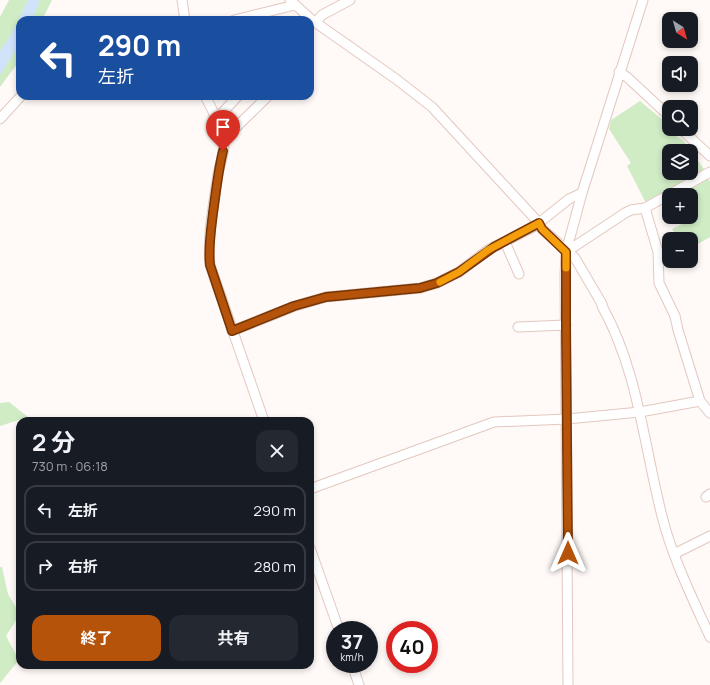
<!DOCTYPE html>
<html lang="ja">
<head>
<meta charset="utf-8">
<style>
	:root { --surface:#171b24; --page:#242831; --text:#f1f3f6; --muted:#9ea1a6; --line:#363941; --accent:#b45309 }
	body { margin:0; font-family:Manrope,"Noto Sans JP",sans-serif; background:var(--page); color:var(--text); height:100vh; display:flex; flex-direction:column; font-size:15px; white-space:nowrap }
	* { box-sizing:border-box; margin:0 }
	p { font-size:13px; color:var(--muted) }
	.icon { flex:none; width:22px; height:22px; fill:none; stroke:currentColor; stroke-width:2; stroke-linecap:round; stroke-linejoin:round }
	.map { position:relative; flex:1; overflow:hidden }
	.drawer { position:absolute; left:16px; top:417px; width:298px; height:252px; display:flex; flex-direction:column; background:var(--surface); border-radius:12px; box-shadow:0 2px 6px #0003 }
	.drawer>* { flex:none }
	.banner { position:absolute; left:16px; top:16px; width:298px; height:84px; border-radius:12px; box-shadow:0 2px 6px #0003; background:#1a4fa0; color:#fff; overflow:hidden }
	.needle { width:26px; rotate:143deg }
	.controls { position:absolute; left:662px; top:12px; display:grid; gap:8px }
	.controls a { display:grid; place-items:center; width:36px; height:36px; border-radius:8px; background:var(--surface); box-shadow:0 2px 6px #0003; font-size:20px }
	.speed { position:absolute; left:326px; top:621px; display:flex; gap:8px; font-size:20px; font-weight:700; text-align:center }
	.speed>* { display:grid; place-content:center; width:52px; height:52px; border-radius:50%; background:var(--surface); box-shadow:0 2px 6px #0003; line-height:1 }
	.speed small { font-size:10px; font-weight:400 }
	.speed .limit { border:6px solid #d22; background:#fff; color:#111 }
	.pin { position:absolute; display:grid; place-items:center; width:34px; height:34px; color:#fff; margin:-41px -17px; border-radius:50% 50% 50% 0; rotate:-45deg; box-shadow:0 0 4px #0007 }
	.pin .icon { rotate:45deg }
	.me { position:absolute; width:44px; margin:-22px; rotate:0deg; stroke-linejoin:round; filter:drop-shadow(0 0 3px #0008) }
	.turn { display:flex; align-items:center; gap:14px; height:84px; padding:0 16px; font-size:18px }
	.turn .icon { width:52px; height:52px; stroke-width:2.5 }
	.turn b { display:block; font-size:28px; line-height:34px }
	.round { display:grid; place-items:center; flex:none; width:42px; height:42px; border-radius:12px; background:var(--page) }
	.head { display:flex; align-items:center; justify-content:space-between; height:68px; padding:0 16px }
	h1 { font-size:24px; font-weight:700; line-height:30px }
	.action { display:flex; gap:8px; margin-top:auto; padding:8px 16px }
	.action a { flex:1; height:46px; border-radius:12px; background:var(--accent); color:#fff; font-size:16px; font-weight:700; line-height:46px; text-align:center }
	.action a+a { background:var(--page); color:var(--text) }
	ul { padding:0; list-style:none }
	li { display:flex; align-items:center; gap:12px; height:50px; margin:0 8px 6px; padding:0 8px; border:2px solid var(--line); border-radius:12px }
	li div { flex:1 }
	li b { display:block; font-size:15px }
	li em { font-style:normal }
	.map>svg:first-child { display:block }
	.green { fill:#cfecc5 }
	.water { fill:#d1e3fb }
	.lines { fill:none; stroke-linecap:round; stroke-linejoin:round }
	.minor-casing { stroke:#e3c8bf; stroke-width:11 }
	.minor { stroke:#fff; stroke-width:9 }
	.route-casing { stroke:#753606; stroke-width:10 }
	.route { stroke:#b45309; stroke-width:7 }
	.slow { stroke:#f59e0b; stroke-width:7 }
</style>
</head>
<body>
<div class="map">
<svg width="710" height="685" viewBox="0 0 710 685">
	<rect width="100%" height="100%" fill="#fff9f7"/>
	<g class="green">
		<polygon points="9,0 52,0 42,20 20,20 20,60 0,87 0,17"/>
		<polygon points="640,101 664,121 674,135 683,140 691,151 669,151 669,173 691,173 691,152 704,169 646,203 627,166 631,163 609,129 611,120"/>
		<polygon points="708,178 710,182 710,237 691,248 691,239 679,239 672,229 694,218 691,213 691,195 680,195 679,194"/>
		<polygon points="9,402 28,417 0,426 0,403"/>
		<polygon points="0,567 2,567 8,594 20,614 6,636 19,660 0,683"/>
	</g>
	<polygon class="water" points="28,0 40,0 32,20 20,20 20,43 0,75 0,51 12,33"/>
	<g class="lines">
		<g class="minor-casing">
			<g id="minor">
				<polyline points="182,0 185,20"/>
				<path d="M290,0L312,20L396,79L432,107L539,223L542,229L575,258L602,304V306C638,370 644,446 662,516C672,557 692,597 710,637"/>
				<polyline points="234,20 295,5"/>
				<polyline points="316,22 322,15 350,0"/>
				<polyline points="619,72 627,77 669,116"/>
				<path d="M205,96C212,109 220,124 223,138C226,150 220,163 218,174C214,202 207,238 210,265L264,421"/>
				<polyline points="215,116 222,113 238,96"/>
				<polyline points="0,119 21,96"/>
				<polyline points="681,129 710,156"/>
				<polyline points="223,140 268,96"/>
				<polyline points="645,208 658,252 659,283 675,316 678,330 700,401 710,413"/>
				<polyline points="505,242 519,274"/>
				<polyline points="566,252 625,213 631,210 645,208 710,172"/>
				<polyline points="518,327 566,325"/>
				<polyline points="232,331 295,306 326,297 420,288 437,283 459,272 488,250 535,226 569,199 582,193"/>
				<polyline points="310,489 494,422 567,419 640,412 700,401"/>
				<polyline points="706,497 710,494"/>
				<polyline points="310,548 339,630"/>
				<polyline points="674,554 710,536"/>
				<polyline points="352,664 359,685"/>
				<polyline points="568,685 565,276 566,252 582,193 643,0"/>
			</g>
		</g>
		<use href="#minor" class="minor"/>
	</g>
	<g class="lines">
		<g class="route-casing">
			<path id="route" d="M223,151C218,171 216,192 213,213C211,230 208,248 210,265L232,331L294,306L326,297L420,288L437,283L459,272L494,247L539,223L542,229L566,252V325L568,553"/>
		</g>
		<use href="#route" class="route"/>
		<polyline class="slow" points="440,282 459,272 488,250 539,223 542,229 566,252 566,268"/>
	</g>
</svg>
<div class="controls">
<a><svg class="needle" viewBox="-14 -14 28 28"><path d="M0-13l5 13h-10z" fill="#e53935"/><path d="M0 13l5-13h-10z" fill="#9ea1a6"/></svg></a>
<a><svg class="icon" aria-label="sound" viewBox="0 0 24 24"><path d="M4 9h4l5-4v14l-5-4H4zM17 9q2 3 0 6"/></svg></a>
<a><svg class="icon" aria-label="search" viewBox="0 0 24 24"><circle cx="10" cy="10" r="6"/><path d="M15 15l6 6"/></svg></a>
<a><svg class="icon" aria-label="layers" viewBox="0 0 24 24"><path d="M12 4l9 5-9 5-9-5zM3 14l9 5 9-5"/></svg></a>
<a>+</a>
<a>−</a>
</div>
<div class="speed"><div>37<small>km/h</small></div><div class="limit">40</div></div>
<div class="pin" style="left:223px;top:151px;background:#d93025"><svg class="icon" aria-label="arrive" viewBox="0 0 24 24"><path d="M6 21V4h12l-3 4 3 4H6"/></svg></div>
<svg class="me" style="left:568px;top:553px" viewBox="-20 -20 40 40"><path d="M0-17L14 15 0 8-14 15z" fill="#b45309" stroke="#fff" stroke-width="4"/></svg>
<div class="banner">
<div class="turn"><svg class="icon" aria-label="left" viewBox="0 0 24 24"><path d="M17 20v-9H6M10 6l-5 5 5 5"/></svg><div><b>290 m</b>左折</div></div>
</div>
<section class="drawer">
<div class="head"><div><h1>2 分</h1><p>730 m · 06:18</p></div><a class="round"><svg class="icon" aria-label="close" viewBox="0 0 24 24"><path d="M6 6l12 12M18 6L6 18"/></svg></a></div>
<ul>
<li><svg class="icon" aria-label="left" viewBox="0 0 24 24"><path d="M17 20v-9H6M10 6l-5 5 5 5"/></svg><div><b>左折</b></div><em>290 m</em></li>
<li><svg class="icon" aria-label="right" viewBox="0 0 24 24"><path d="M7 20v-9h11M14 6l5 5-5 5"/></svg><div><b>右折</b></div><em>280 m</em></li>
</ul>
<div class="action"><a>終了</a><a>共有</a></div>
</section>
</div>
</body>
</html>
